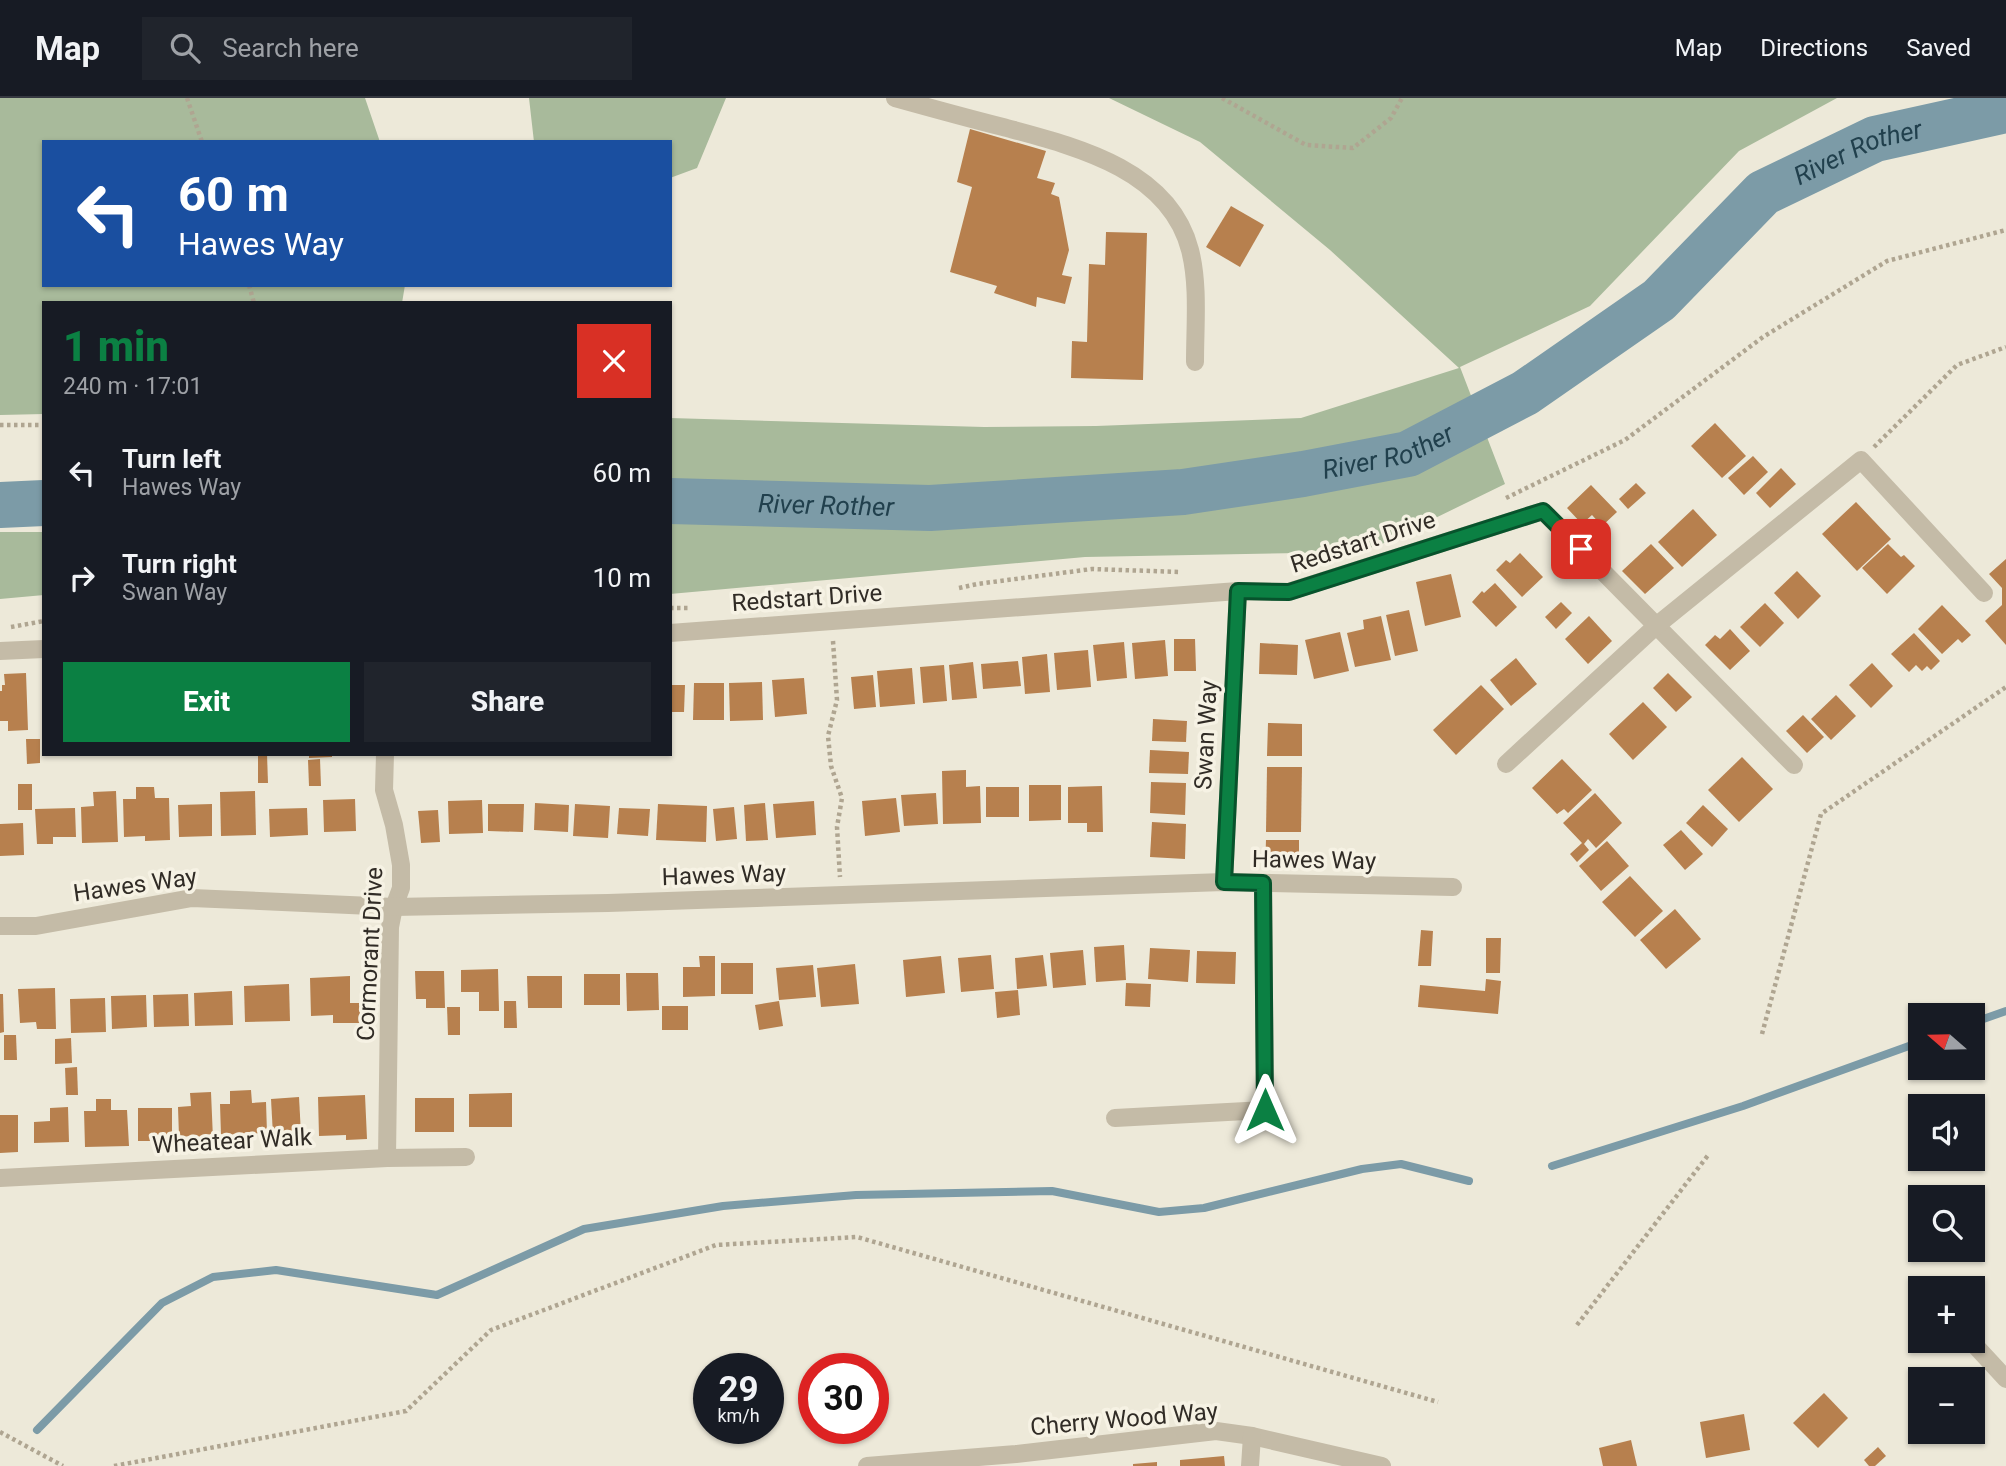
<!DOCTYPE html>
<html lang="en">
<head>
<meta charset="utf-8">
<style>
	:root { --surface:#171b24; --page:#20242c; --text:#f1f3f6; --muted:#9ea1a6; --line:#363941; --accent:#0b8043 }
	body { margin:0; font-family:Roboto,sans-serif; background:var(--page); color:var(--text); height:100vh; display:flex; flex-direction:column; font-size:26px; white-space:nowrap }
	* { box-sizing:border-box; margin:0 }
	p { font-size:23px; color:var(--muted) }
	.icon { flex:none; width:38px; height:38px; fill:none; stroke:currentColor; stroke-width:2; stroke-linecap:round; stroke-linejoin:round }
	.map { position:relative; flex:1; overflow:hidden }
	.panel { position:absolute; left:42px; top:203px; width:630px; height:455px; display:flex; flex-direction:column; background:var(--surface); border-radius:0px; box-shadow:0 2px 5px #0004 }
	.panel>* { flex:none }
	.guide { position:absolute; left:42px; top:42px; width:630px; height:147px; border-radius:0px; box-shadow:0 2px 5px #0004; background:#1a4fa0; color:#fff; overflow:hidden }
	.needle { width:46px; rotate:290deg }
	.controls { position:absolute; left:1908px; top:905px; display:grid; gap:14px }
	.controls a { display:grid; place-items:center; width:77px; height:77px; border-radius:0px; background:var(--surface); box-shadow:0 2px 5px #0004; font-size:35px }
	.speed { position:absolute; left:693px; top:1255px; display:flex; gap:14px; font-size:35px; font-weight:700; text-align:center }
	.speed>* { display:grid; place-content:center; width:91px; height:91px; border-radius:50%; background:var(--surface); box-shadow:0 2px 5px #0004; line-height:1 }
	.speed small { font-size:18px; font-weight:400 }
	.speed .limit { border:10px solid #d22; background:#fff; color:#111 }
	.pin { position:absolute; display:grid; place-items:center; width:60px; height:60px; color:#fff; margin:-30px; border-radius:14px; box-shadow:0 4px 10px #0006 }
	.me { position:absolute; width:77px; margin:-38px; rotate:0deg; stroke-linejoin:round; filter:drop-shadow(0 0 5px #0008) }
	.turn { display:flex; align-items:center; gap:24px; height:147px; padding:0 21px; font-size:32px }
	.turn .icon { width:91px; height:91px; stroke-width:2.5 }
	.turn b { display:block; font-size:49px; line-height:60px }
	.round { display:grid; place-items:center; flex:none; width:74px; height:74px; border-radius:0px; background:var(--page) }
	.overview { display:flex; align-items:center; justify-content:space-between; height:119px; padding:0 21px }
	h1 { font-size:42px; font-weight:800; line-height:52px; color:var(--accent) }
	.cta { display:flex; gap:14px; margin-top:auto; padding:14px 21px }
	.cta a { flex:1; height:80px; border-radius:0px; background:var(--accent); color:#fff; font-size:28px; font-weight:800; line-height:80px; text-align:center }
	.cta a+a { background:var(--page); color:var(--text) }
	ul { padding:0; list-style:none }
	li { display:flex; align-items:center; gap:21px; height:105px; padding:0 21px }
	li div { flex:1 }
	li b { display:block; font-size:26px }
	li em { font-style:normal }
	header { display:flex; align-items:center; gap:42px; box-sizing:border-box; height:98px; padding:0 35px; background:var(--surface); border-bottom:2px solid var(--line) }
	header strong { font-size:33px }
	nav { display:flex; gap:38px; margin-inline-start:auto; font-size:24px }
	.search { width:490px; height:63px; background:var(--page); display:flex; align-items:center; gap:18px; box-sizing:border-box; padding:0 24px; border-radius:0px; color:var(--muted); font-size:26px }
	.map>svg:first-child { display:block }
	.green { fill:#a8ba9b }
	.lines { fill:none; stroke-linecap:round; stroke-linejoin:round }
	.stream { stroke:#7c9ba7; stroke-width:8 }
	.river { stroke:#7c9ba7; stroke-width:46 }
	.building { fill:#b7804e }
	.path { stroke:#afa591; stroke-width:4.5; stroke-dasharray:3.5 3.5; stroke-linecap:butt }
	.minor { stroke:#c4bba7; stroke-width:18 }
	.route-casing { stroke:#07532c; stroke-width:18 }
	.route { stroke:#0b8043; stroke-width:12 }
	.labels { text-anchor:middle; stroke-width:7; stroke-linejoin:round; paint-order:stroke }
	.street-label { font-size:24px; fill:#312c26; stroke:#f6f2e4 }
	.water-label { font-size:26px; font-style:italic; fill:#21404d; stroke:#f6f2e4 }
</style>
</head>
<body>
<header>
<strong>Map</strong>
<div class="search"><svg class="icon" aria-label="search" viewBox="0 0 24 24"><circle cx="10" cy="10" r="6"/><path d="M15 15l6 6"/></svg>Search here</div>
<nav><a>Map</a><a>Directions</a><a>Saved</a></nav>
</header>
<div class="map">
<svg width="2006" height="1368" viewBox="0 0 2006 1368">
	<rect width="100%" height="100%" fill="#ede9d9"/>
	<g class="green">
		<polygon points="0,0 365,0 380,44 44,44 44,187 405,187 402,205 44,205 44,316 0,317"/>
		<polygon points="529,0 726,0 697,70 670,80 670,44 534,44"/>
		<polygon points="1109,0 1837,0 1739,53 1590,208 1460,269 1505,386 1382,446 1357,454 1085,459 670,496 670,320 984,329 1096,328 1301,320 1459,270 1330,152 1200,44"/>
		<polygon points="0,434 44,434 44,497 0,501"/>
	</g>
	<g class="lines">
		<g class="stream">
			<polyline points="1972,925 2006,913"/>
			<polyline points="1552,1068 1743,1008 1920,944"/>
			<polyline points="37,1332 162,1205 213,1179 276,1172 437,1197 584,1131 723,1108 856,1097 1052,1093 1159,1114 1204,1110 1362,1071 1401,1066 1469,1083"/>
		</g>
		<g class="river">
			<path id="s1" d="M670,403L930,410L1183,394L1303,376L1408,356L1525,295L1659,202L1763,95L1875,41L2006,12"/>
			<polyline points="0,407 44,405"/>
		</g>
	</g>
	<g class="building">
		<polygon points="970,31 1046,53 1037,80 1055,85 1051,96 1059,99 1069,152 1062,177 1072,179 1065,206 1037,199 1036,209 994,195 997,188 950,174 972,89 957,84"/>
		<polygon points="1231,108 1264,127 1240,169 1206,149"/>
		<polygon points="1106,134 1147,135 1143,282 1071,280 1072,243 1087,244 1089,166 1105,167"/>
		<polygon points="1715,325 1746,358 1722,380 1691,348"/>
		<polygon points="1753,358 1768,374 1744,397 1728,380"/>
		<polygon points="1781,370 1796,386 1770,410 1756,395"/>
		<polygon points="1636,385 1646,395 1628,411 1619,401"/>
		<polygon points="1591,387 1617,414 1602,428 1592,417 1582,426 1567,410"/>
		<polygon points="1856,404 1891,441 1857,473 1822,436"/>
		<polygon points="1693,411 1717,437 1682,469 1658,444"/>
		<polygon points="1651,446 1674,470 1645,496 1622,473"/>
		<polygon points="1888,446 1901,459 1904,457 1915,468 1887,496 1862,470"/>
		<polygon points="1520,455 1543,479 1522,499 1496,472 1506,462 1510,465"/>
		<polygon points="2006,461 2006,547 1985,523 2002,507 2002,490 1989,476"/>
		<polygon points="1797,473 1821,498 1798,521 1774,495"/>
		<polygon points="1451,476 1461,519 1425,528 1416,484"/>
		<polygon points="1495,485 1517,509 1496,529 1472,504 1482,493 1484,495"/>
		<polygon points="1561,504 1572,515 1556,531 1545,519"/>
		<polygon points="1765,505 1784,525 1760,549 1740,529"/>
		<polygon points="1942,507 1971,537 1962,545 1958,541 1942,556 1918,531"/>
		<polygon points="1409,512 1418,553 1395,558 1386,517"/>
		<polygon points="1381,518 1391,562 1355,569 1347,535 1364,531 1363,522"/>
		<polygon points="1589,518 1612,543 1588,566 1565,541"/>
		<polygon points="1730,531 1750,553 1730,572 1705,547 1715,537 1720,541"/>
		<polygon points="1340,534 1349,573 1314,581 1305,542"/>
		<polygon points="1914,535 1940,563 1931,572 1927,568 1922,573 1916,567 1909,574 1891,556"/>
		<polygon points="1174,541 1195,541 1196,573 1174,573"/>
		<polygon points="1165,542 1168,578 1135,581 1132,545"/>
		<polygon points="1124,544 1127,580 1097,583 1093,547"/>
		<polygon points="1260,545 1298,547 1297,577 1259,576"/>
		<polygon points="1088,552 1091,589 1057,592 1054,555"/>
		<polygon points="1047,556 1050,594 1025,596 1022,559"/>
		<polygon points="1516,560 1537,586 1511,608 1490,582"/>
		<polygon points="1018,563 1021,588 983,591 981,566"/>
		<polygon points="973,564 977,600 952,602 949,567"/>
		<polygon points="1872,565 1893,588 1871,610 1849,587"/>
		<polygon points="944,567 947,603 923,605 920,569"/>
		<polygon points="912,570 915,606 880,609 877,573"/>
		<polygon points="26,575 28,632 8,633 8,623 0,623 0,593 2,593 2,587 5,587 4,576"/>
		<polygon points="1668,575 1692,599 1676,614 1653,590"/>
		<polygon points="873,577 876,609 854,611 851,579"/>
		<polygon points="804,580 807,616 775,619 772,582"/>
		<polygon points="762,584 763,622 730,623 729,585"/>
		<polygon points="694,585 724,585 724,622 693,622"/>
		<polygon points="670,587 685,587 684,614 670,614"/>
		<polygon points="1481,587 1504,611 1456,657 1433,632"/>
		<polygon points="1836,597 1856,618 1831,642 1811,621"/>
		<polygon points="1643,604 1667,629 1633,662 1609,636"/>
		<polygon points="1803,617 1824,639 1807,655 1786,633"/>
		<polygon points="1153,621 1187,623 1186,644 1152,643"/>
		<polygon points="1268,625 1302,626 1302,658 1267,658"/>
		<polygon points="26,641 40,641 40,665 27,666"/>
		<polygon points="1150,652 1189,654 1188,676 1149,675"/>
		<polygon points="267,656 268,685 258,685 258,657"/>
		<polygon points="309,656 332,656 332,659 309,660"/>
		<polygon points="1742,659 1773,691 1739,724 1708,692"/>
		<polygon points="320,661 321,688 309,688 308,662"/>
		<polygon points="1562,661 1592,692 1568,715 1564,711 1557,716 1532,690"/>
		<polygon points="1267,669 1302,669 1301,734 1266,734"/>
		<polygon points="966,672 966,689 980,688 981,725 943,726 942,673"/>
		<polygon points="1151,684 1186,685 1185,717 1150,715"/>
		<rect x="18" y="686" width="14" height="26"/>
		<polygon points="1029,687 1061,687 1061,722 1029,723"/>
		<polygon points="1102,688 1103,734 1087,734 1087,725 1068,725 1068,689"/>
		<polygon points="136,689 154,689 155,700 169,700 170,742 145,743 145,738 124,739 123,701 136,701"/>
		<rect x="986" y="689" width="33" height="30"/>
		<polygon points="116,693 118,744 82,745 81,709 94,708 93,694"/>
		<polygon points="255,693 256,737 221,738 220,694"/>
		<polygon points="936,695 938,726 904,728 901,697"/>
		<polygon points="1595,695 1622,725 1596,750 1588,741 1584,746 1589,752 1577,764 1570,756 1582,745 1563,725"/>
		<polygon points="896,700 900,734 865,738 862,703"/>
		<polygon points="355,701 356,733 324,734 323,702"/>
		<polygon points="482,702 483,735 449,736 448,703"/>
		<polygon points="814,703 816,737 776,740 773,706"/>
		<polygon points="535,705 569,707 568,734 534,732"/>
		<polygon points="765,705 768,742 746,743 744,707"/>
		<polygon points="212,706 212,738 179,739 178,707"/>
		<polygon points="488,706 524,706 523,734 488,733"/>
		<polygon points="575,706 610,708 608,740 573,738"/>
		<polygon points="658,706 707,708 706,744 656,742"/>
		<polygon points="1703,707 1728,731 1712,749 1686,725"/>
		<polygon points="734,709 737,741 716,743 713,711"/>
		<polygon points="75,710 76,739 53,739 53,746 37,746 35,711"/>
		<polygon points="307,710 308,737 270,739 269,711"/>
		<polygon points="619,710 650,711 648,738 617,736"/>
		<polygon points="438,712 440,744 421,745 418,713"/>
		<polygon points="1152,724 1186,726 1185,761 1150,759"/>
		<polygon points="23,725 24,757 0,758 0,726"/>
		<polygon points="1681,732 1703,756 1685,772 1663,747"/>
		<polygon points="1266,742 1299,742 1299,771 1265,771"/>
		<polygon points="1607,743 1629,768 1601,793 1579,768"/>
		<polygon points="1630,778 1663,813 1635,839 1602,804"/>
		<polygon points="1675,811 1701,841 1666,871 1640,842"/>
		<polygon points="1421,832 1433,833 1431,868 1418,868"/>
		<polygon points="1486,840 1501,840 1500,875 1486,875"/>
		<polygon points="1124,847 1126,882 1096,884 1094,849"/>
		<polygon points="1150,850 1190,852 1188,884 1148,881"/>
		<polygon points="1083,852 1086,887 1053,890 1050,855"/>
		<polygon points="1197,853 1236,854 1235,886 1196,885"/>
		<polygon points="991,857 994,891 961,894 958,860"/>
		<polygon points="1043,857 1047,888 1017,891 1015,860"/>
		<polygon points="699,858 715,858 715,898 683,899 683,869 700,869"/>
		<polygon points="941,858 945,895 906,899 903,862"/>
		<rect x="721" y="865" width="32" height="31"/>
		<polygon points="855,866 859,906 821,909 817,870"/>
		<polygon points="813,867 816,899 779,902 776,870"/>
		<polygon points="498,871 499,913 479,913 479,894 461,894 461,872"/>
		<polygon points="415,873 444,873 445,910 426,910 426,901 416,901"/>
		<polygon points="626,875 658,875 659,912 627,913"/>
		<rect x="584" y="876" width="36" height="31"/>
		<polygon points="350,878 350,905 360,905 361,925 333,925 333,917 311,918 310,880"/>
		<polygon points="527,878 562,878 562,910 528,910"/>
		<polygon points="1486,881 1501,883 1498,916 1418,909 1420,887 1485,893"/>
		<polygon points="1126,885 1151,886 1150,909 1125,908"/>
		<polygon points="289,886 290,923 245,924 244,888"/>
		<polygon points="55,890 56,931 37,931 36,924 20,925 18,891"/>
		<polygon points="1018,892 1020,917 997,920 995,894"/>
		<polygon points="232,893 233,927 195,928 194,895"/>
		<polygon points="0,896 3,896 4,934 0,935"/>
		<polygon points="188,896 189,928 154,929 153,897"/>
		<polygon points="146,897 147,929 112,931 111,898"/>
		<polygon points="105,900 106,934 71,935 70,901"/>
		<polygon points="504,903 516,903 517,930 504,930"/>
		<polygon points="779,903 783,928 759,932 755,907"/>
		<rect x="662" y="908" width="26" height="24"/>
		<polygon points="447,909 460,909 460,937 448,937"/>
		<polygon points="4,937 16,937 17,962 4,962"/>
		<polygon points="71,940 72,965 55,966 55,941"/>
		<polygon points="77,969 78,997 66,997 65,970"/>
		<polygon points="251,992 252,1005 266,1004 267,1035 221,1037 220,1006 230,1006 230,993"/>
		<polygon points="211,994 213,1041 192,1042 192,1038 179,1039 178,1009 191,1008 190,995"/>
		<polygon points="512,995 512,1029 469,1029 469,996"/>
		<polygon points="365,997 367,1041 346,1042 346,1037 319,1038 318,999"/>
		<polygon points="299,999 301,1036 273,1037 271,1001"/>
		<rect x="415" y="1000" width="39" height="34"/>
		<polygon points="96,1001 111,1001 111,1012 127,1012 129,1048 85,1049 84,1013 96,1013"/>
		<polygon points="68,1009 69,1044 34,1045 34,1024 50,1023 50,1010"/>
		<rect x="138" y="1010" width="34" height="33"/>
		<polygon points="0,1017 18,1017 18,1054 0,1055"/>
		<polygon points="1824,1295 1848,1320 1818,1350 1793,1325"/>
		<polygon points="1744,1316 1750,1352 1706,1360 1700,1324"/>
		<polygon points="1631,1342 1637,1368 1603,1368 1599,1350"/>
		<polygon points="1878,1349 1886,1358 1875,1368 1869,1368 1864,1362"/>
		<polygon points="1224,1358 1225,1368 1180,1368 1180,1362"/>
		<polygon points="1157,1364 1157,1368 1133,1368 1133,1366"/>
	</g>
	<g class="lines">
		<g class="path">
			<polyline points="187,0 202,44"/>
			<polyline points="1222,0 1306,47 1353,50 1391,20 1402,0"/>
			<polyline points="249,187 254,205"/>
			<polyline points="0,327 44,327"/>
			<polyline points="1874,349 1957,267 2006,249"/>
			<polyline points="1506,400 1625,342 1763,239 1887,163 2006,132"/>
			<polyline points="959,490 977,486 1092,471 1180,474"/>
			<polyline points="670,510 690,510"/>
			<polyline points="11,529 44,523"/>
			<polyline points="833,543 837,602 828,638 831,668 842,700 837,729 840,779"/>
			<polyline points="1762,936 1821,716 2006,589"/>
			<polyline points="1577,1227 1709,1056"/>
			<polyline points="0,1334 63,1368"/>
			<polyline points="114,1368 406,1313 491,1232 716,1147 857,1139 1438,1304"/>
		</g>
		<g class="minor">
			<path d="M895,0C931,10 967,20 1003,29C1073,48 1169,70 1190,152C1199,187 1195,227 1195,264"/>
			<polyline points="670,535 1238,493 1288,494 1543,413 1794,667"/>
			<polyline points="0,553 44,551"/>
			<polyline points="385,656 384,692 394,727 401,767 401,790 394,809 390,829 387,1060"/>
			<polyline points="1506,666 1656,528 1861,362 1984,495"/>
			<polyline points="1224,784 1238,493"/>
			<polyline points="0,828 36,828 192,800 394,809 608,805 1224,784 1453,789"/>
			<polyline points="1115,1020 1265,1012 1263,785"/>
			<polyline points="0,1080 387,1060 466,1059"/>
			<polyline points="1970,1242 2006,1281"/>
			<polyline points="867,1368 1016,1356 1216,1333 1252,1338 1382,1368"/>
			<polyline points="1250,1368 1252,1338"/>
		</g>
	</g>
	<g class="lines">
		<g class="route-casing">
			<polyline id="route" points="1265,1012 1263,785 1224,784 1238,493 1289,494 1543,413 1581,451"/>
		</g>
		<use href="#route" class="route"/>
	</g>
	<g class="labels">
		<g class="street-label">
			<text transform="translate(1363 444) rotate(-18)" y="8">Redstart Drive</text>
			<text transform="translate(807 500) rotate(-4)" y="8">Redstart Drive</text>
			<text transform="translate(1206 637) rotate(-87)" y="8">Swan Way</text>
			<text transform="translate(1314 762) rotate(1)" y="8">Hawes Way</text>
			<text transform="translate(724 777) rotate(-2)" y="8">Hawes Way</text>
			<text transform="translate(135 787) rotate(-8)" y="8">Hawes Way</text>
			<text transform="translate(370 856) rotate(-87)" y="8">Cormorant Drive</text>
			<text transform="translate(232 1043) rotate(-3)" y="8">Wheatear Walk</text>
			<text transform="translate(1124 1321) rotate(-5)" y="8">Cherry Wood Way</text>
		</g>
		<g class="water-label">
			<text dy="9" stroke="none"><textPath href="#s1" startOffset="1290">River Rother</textPath></text>
			<text dy="9" stroke="none"><textPath href="#s1" startOffset="723">River Rother</textPath></text>
			<text dy="9" stroke="none"><textPath href="#s1" startOffset="156">River Rother</textPath></text>
		</g>
	</g>
</svg>
<div class="controls">
<a><svg class="needle" viewBox="-14 -14 28 28"><path d="M0-13l5 13h-10z" fill="#e53935"/><path d="M0 13l5-13h-10z" fill="#9ea1a6"/></svg></a>
<a><svg class="icon" aria-label="sound" viewBox="0 0 24 24"><path d="M4 9h4l5-4v14l-5-4H4zM17 9q2 3 0 6"/></svg></a>
<a><svg class="icon" aria-label="search" viewBox="0 0 24 24"><circle cx="10" cy="10" r="6"/><path d="M15 15l6 6"/></svg></a>
<a>+</a>
<a>−</a>
</div>
<div class="speed"><div>29<small>km/h</small></div><div class="limit">30</div></div>
<div class="pin" style="left:1581px;top:451px;background:#d93025"><svg class="icon" aria-label="arrive" viewBox="0 0 24 24"><path d="M6 21V4h12l-3 4 3 4H6"/></svg></div>
<svg class="me" style="left:1265px;top:1012px" viewBox="-20 -20 40 40"><path d="M0-17L14 15 0 8-14 15z" fill="#0b8043" stroke="#fff" stroke-width="4"/></svg>
<div class="guide">
<div class="turn"><svg class="icon" aria-label="left" viewBox="0 0 24 24"><path d="M17 20v-9H6M10 6l-5 5 5 5"/></svg><div><b>60 m</b>Hawes Way</div></div>
</div>
<section class="panel">
<div class="overview"><div><h1>1 min</h1><p>240 m · 17:01</p></div><a class="round" style="background:#d93025;color:#fff"><svg class="icon" aria-label="close" viewBox="0 0 24 24"><path d="M6 6l12 12M18 6L6 18"/></svg></a></div>
<ul>
<li><svg class="icon" aria-label="left" viewBox="0 0 24 24"><path d="M17 20v-9H6M10 6l-5 5 5 5"/></svg><div><b>Turn left</b><p>Hawes Way</p></div><em>60 m</em></li>
<li><svg class="icon" aria-label="right" viewBox="0 0 24 24"><path d="M7 20v-9h11M14 6l5 5-5 5"/></svg><div><b>Turn right</b><p>Swan Way</p></div><em>10 m</em></li>
</ul>
<div class="cta"><a>Exit</a><a>Share</a></div>
</section>
</div>
</body>
</html>
